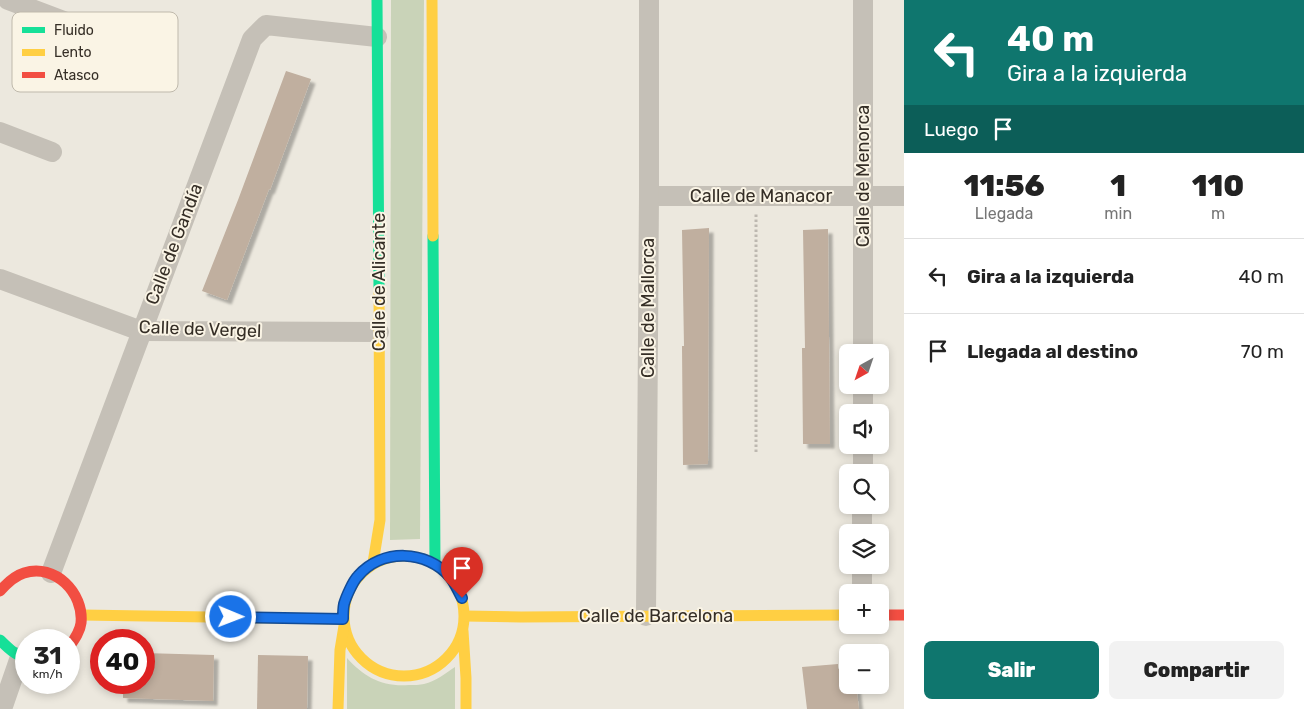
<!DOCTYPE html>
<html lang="es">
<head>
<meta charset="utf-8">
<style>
	:root { --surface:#fff; --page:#f2f2f2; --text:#222; --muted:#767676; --line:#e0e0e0; --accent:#0f766e }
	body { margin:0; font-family:Rubik,sans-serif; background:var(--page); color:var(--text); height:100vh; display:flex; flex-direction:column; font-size:19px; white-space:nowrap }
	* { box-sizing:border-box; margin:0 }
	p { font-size:16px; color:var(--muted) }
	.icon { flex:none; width:28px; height:28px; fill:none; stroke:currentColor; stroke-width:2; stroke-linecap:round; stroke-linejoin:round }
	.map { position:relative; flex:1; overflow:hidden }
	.drawer { display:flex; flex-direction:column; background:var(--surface); width:400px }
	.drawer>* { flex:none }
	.top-card { background:#0f766e; color:#fff; overflow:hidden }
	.needle { width:32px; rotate:220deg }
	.fabs { position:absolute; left:839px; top:344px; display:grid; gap:10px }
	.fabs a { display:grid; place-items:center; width:50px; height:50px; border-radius:8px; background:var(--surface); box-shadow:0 2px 8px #0003; font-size:25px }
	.speed { position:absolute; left:15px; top:629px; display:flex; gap:10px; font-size:25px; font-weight:700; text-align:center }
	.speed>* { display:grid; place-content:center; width:65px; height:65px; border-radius:50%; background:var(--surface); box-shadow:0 2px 8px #0003; line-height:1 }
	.speed small { font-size:12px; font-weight:400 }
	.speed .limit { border:8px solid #d22; background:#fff; color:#111 }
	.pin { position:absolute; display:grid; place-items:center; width:42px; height:42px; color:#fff; margin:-51px -21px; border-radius:50% 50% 50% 0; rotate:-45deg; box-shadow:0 0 5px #0007 }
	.pin .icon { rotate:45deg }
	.me { position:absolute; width:55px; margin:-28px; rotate:91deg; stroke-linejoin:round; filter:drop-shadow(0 0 4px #0008) }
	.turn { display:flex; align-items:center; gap:18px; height:105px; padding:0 20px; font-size:22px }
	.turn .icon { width:65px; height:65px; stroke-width:2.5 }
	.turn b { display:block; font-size:35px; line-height:42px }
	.then { display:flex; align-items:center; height:48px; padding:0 20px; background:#0003; gap:10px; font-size:19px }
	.eta { display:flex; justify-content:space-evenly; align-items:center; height:85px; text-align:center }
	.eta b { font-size:30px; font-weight:800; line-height:35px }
	.button { display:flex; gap:10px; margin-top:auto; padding:10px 20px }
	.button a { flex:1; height:58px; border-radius:8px; background:var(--accent); color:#fff; font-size:20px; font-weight:800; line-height:58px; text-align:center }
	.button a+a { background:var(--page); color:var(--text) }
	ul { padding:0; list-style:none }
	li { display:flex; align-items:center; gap:15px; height:75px; padding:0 20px; border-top:1px solid var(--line) }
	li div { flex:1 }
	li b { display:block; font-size:19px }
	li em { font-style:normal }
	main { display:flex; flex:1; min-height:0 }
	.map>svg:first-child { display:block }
	.green { fill:#c9d3b8 }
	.building { fill:#c0af9f; filter:url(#shadow) }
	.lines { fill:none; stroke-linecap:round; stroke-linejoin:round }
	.path { stroke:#bdb8b0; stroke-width:3; stroke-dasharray:2.5 2.5; stroke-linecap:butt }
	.street { stroke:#c5c0b7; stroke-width:20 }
	.fast { stroke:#16e098; stroke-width:11 }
	.slow { stroke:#ffcf43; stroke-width:11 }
	.jam { stroke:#f24e42; stroke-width:11 }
	.route-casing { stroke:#114b97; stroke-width:12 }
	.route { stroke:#1a73e8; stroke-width:9 }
	.labels { text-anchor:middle; stroke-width:4; stroke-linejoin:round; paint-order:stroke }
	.street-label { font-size:18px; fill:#352e26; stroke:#faf4e5 }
	.key { fill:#faf4e5; stroke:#bfb9ac; stroke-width:1 }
	.key-label { font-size:14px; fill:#352e26 }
</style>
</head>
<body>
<main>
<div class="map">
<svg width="904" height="709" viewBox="0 0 904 709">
	<defs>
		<filter id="shadow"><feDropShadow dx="4.5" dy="4.5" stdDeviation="1" flood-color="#0004"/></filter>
	</defs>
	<rect width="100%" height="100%" fill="#ece8de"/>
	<g class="green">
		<polygon points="391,0 424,0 420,539 390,540"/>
		<path d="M347,658C364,677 382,687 409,685C414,685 420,685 424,684C436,681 446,673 455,667V709H347Z"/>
	</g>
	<g class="building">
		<polygon points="286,71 311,79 270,190 269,189 227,300 202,291 238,200"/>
		<polygon points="709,228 708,464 683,465 682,346 684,346 682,230"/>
		<polygon points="828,229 830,444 803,444 802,348 805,348 803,230"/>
		<polygon points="144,653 214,655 213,701 123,698 123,682 144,682"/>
		<polygon points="258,655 308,656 307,709 257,709"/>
		<polygon points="838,664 838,669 848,669 848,685 856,685 859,709 807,709 802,667"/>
	</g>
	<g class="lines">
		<polyline class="path" points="756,452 756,213"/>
		<g class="street">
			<polyline points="8,0 159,57 152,75"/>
			<polyline points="0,132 52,152"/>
			<polyline points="649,196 904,196"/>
			<polyline points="0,279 141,331 379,332"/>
			<polyline points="863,352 863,0"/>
			<polyline points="863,412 863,385"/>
			<polyline points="863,472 863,445"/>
			<polyline points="862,532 862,505"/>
			<polyline points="51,573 252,39 266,25 377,37"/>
			<polyline points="862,592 862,565"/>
			<polyline points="646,616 649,196 649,0"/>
			<polyline points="2,709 20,657"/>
		</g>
		<g class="fast">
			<polyline points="377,0 379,290"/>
			<polyline points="433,236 435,564"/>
			<path d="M0,640C8,648 15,655 26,658"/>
		</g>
		<g class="slow">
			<polyline points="432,0 433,236"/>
			<circle cx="404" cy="616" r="60"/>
			<polyline points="373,563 380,520 379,290"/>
			<polyline points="82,615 343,619"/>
			<polyline points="465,616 521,617 848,615"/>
			<polyline points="463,631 466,678 466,709"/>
			<polyline points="338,709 340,650 344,626"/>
		</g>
		<g class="jam">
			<path d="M0,591C7,583 14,576 24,573C55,563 84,593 81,623C80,632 74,640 69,647"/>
			<polyline points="880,615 904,615"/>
		</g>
	</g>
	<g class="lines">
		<g class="route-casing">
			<path id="route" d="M231,617L343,619C343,614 343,609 344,604C346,597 353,581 358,576C382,548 427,550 450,577C455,583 458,591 462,598"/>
		</g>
		<use href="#route" class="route"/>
	</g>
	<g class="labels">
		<g class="street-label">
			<text transform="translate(863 176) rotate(-90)" y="6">Calle de Menorca</text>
			<text x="761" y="202">Calle de Manacor</text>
			<text transform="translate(174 244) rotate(-69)" y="6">Calle de Gandía</text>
			<text transform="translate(379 282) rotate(-90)" y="6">Calle de Alicante</text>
			<text transform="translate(648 308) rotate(-90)" y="6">Calle de Mallorca</text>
			<text transform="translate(200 329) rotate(2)" y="6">Calle de Vergel</text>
			<text x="656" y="622">Calle de Barcelona</text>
		</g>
	</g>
	<rect x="12" y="12" width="166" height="80" rx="8" class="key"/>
	<rect x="22" y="27" width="23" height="6" fill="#16e098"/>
	<rect x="22" y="49" width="23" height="7" fill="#ffcf43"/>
	<rect x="22" y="72" width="23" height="6" fill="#f24e42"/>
	<g class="key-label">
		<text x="54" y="35">Fluido</text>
		<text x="54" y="57">Lento</text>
		<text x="54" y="80">Atasco</text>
	</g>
</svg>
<div class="fabs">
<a><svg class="needle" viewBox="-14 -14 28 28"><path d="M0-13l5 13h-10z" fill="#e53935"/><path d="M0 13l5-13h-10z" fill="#767676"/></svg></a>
<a><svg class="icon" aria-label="sound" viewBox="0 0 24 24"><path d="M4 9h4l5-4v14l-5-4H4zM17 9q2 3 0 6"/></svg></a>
<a><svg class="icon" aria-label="search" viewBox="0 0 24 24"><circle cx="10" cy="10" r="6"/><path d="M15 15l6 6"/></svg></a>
<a><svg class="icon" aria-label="layers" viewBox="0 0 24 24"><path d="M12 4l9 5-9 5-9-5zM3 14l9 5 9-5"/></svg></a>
<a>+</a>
<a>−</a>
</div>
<div class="speed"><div>31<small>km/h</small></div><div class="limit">40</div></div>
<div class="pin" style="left:462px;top:598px;background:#d93025"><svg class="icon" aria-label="arrive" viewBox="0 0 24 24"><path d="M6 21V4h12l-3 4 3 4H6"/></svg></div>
<svg class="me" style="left:231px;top:617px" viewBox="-20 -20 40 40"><circle r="17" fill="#1a73e8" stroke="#fff" stroke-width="3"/><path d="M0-11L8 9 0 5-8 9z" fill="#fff"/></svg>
</div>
<section class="drawer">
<div class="top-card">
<div class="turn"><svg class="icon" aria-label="left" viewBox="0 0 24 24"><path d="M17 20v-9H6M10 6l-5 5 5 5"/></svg><div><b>40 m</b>Gira a la izquierda</div></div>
<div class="then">Luego<svg class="icon" aria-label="arrive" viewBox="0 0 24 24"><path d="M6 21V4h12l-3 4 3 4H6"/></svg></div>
</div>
<div class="eta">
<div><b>11:56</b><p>Llegada</p></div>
<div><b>1</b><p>min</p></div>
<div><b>110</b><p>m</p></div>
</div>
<ul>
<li><svg class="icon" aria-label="left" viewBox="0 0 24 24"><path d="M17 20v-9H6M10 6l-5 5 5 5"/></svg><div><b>Gira a la izquierda</b></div><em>40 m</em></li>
<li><svg class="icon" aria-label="arrive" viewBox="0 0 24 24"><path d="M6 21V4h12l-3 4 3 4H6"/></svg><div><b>Llegada al destino</b></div><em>70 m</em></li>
</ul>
<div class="button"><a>Salir</a><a>Compartir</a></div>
</section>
</main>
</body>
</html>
